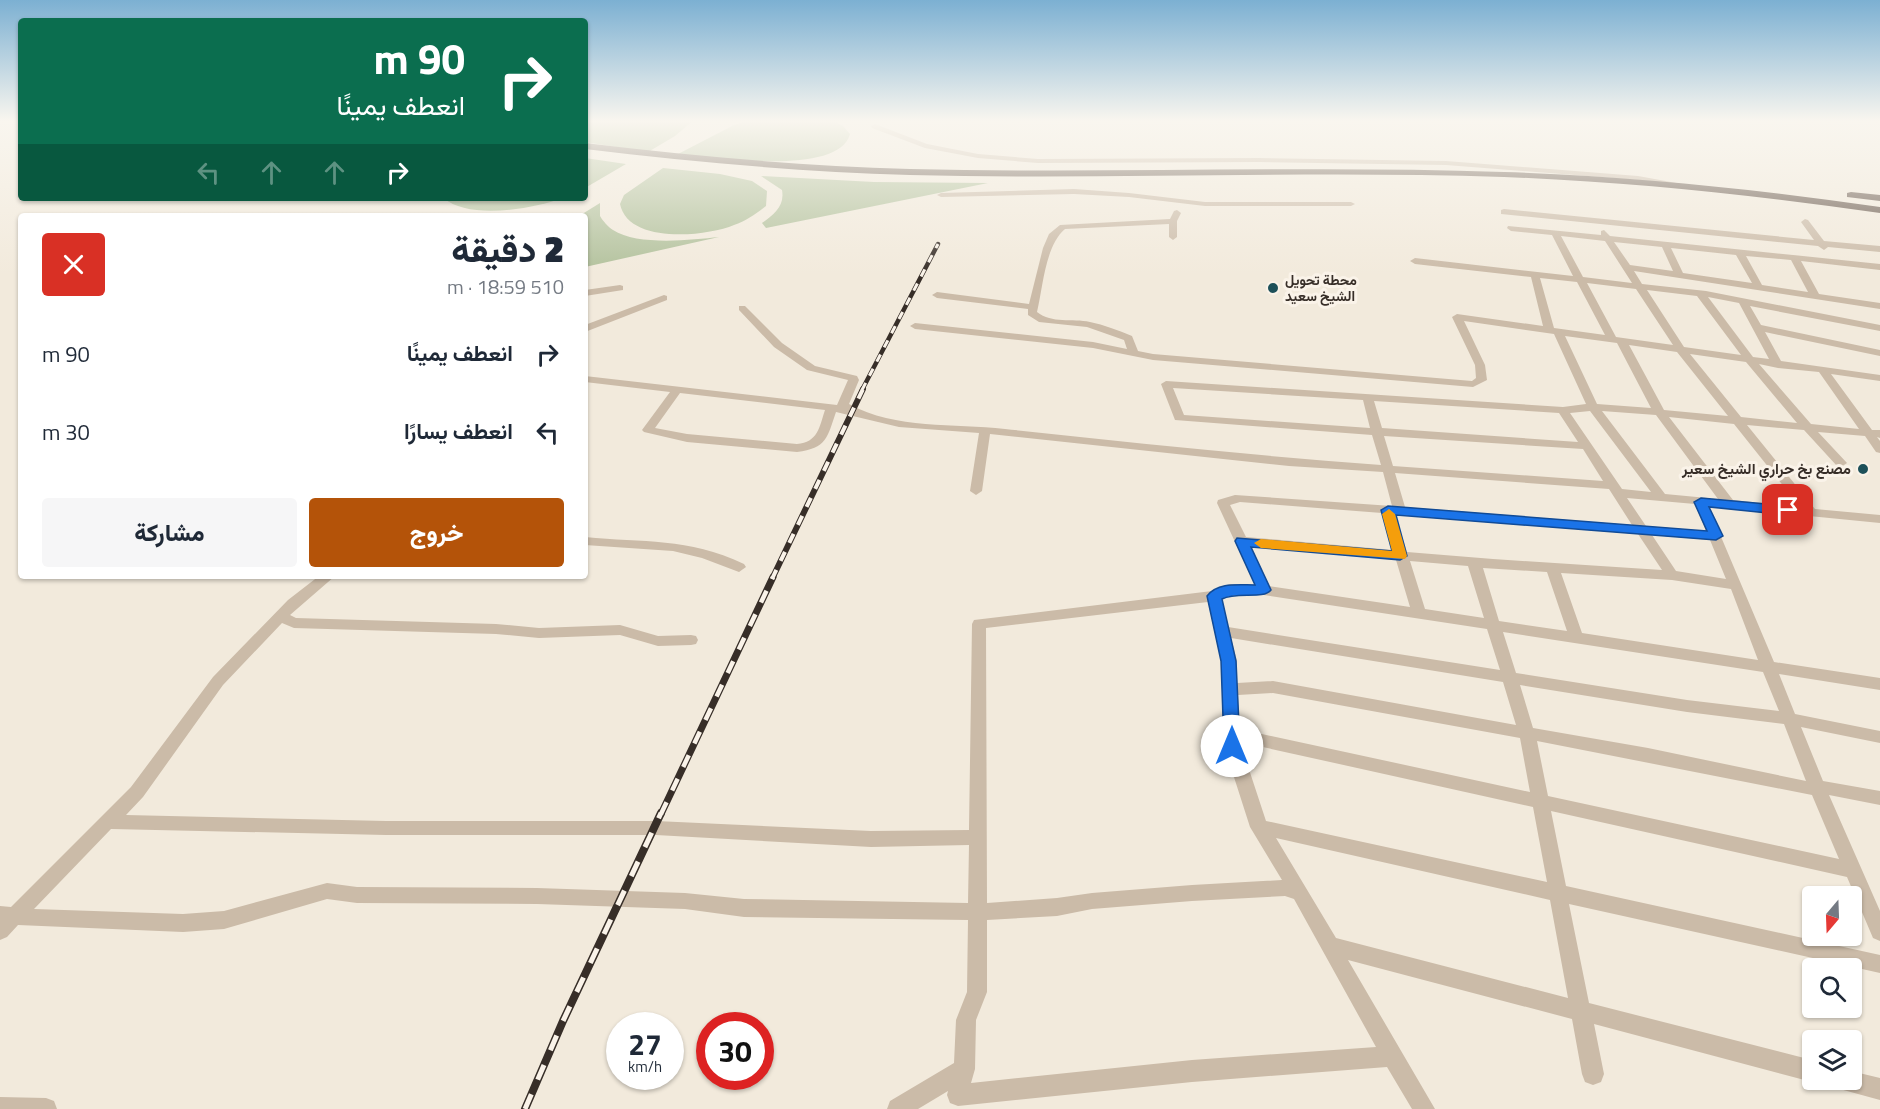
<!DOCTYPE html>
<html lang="ar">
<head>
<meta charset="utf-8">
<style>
	:root { --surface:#fff; --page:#f6f6f7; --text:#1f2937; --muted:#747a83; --accent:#b45309 }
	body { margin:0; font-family:"Titillium Web",Vazirmatn,sans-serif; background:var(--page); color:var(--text); direction:rtl; height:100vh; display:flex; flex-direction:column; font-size:22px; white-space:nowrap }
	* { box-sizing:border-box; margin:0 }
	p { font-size:20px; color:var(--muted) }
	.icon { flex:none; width:33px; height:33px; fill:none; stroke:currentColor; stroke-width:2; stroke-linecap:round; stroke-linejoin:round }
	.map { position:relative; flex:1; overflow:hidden; direction:ltr }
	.sheet { position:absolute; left:18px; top:213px; width:570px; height:366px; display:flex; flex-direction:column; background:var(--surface); border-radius:6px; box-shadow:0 2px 4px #0004; direction:rtl }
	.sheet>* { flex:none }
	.guide { position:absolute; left:18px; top:18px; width:570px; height:183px; border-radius:6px; box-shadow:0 2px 4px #0004; direction:rtl; background:#0b6e4f; color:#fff; overflow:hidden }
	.needle { width:39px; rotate:199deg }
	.buttons { position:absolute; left:1802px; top:886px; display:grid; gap:12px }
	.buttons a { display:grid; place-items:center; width:60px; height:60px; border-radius:6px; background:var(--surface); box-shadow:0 2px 4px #0004; font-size:30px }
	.speed { position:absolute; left:606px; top:1012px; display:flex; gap:12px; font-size:30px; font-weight:700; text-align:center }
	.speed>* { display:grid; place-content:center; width:78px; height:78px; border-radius:50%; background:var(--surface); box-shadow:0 2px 4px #0004; line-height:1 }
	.speed small { font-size:15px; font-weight:400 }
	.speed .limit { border:9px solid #d22; background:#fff; color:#111 }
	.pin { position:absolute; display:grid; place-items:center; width:51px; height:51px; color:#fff; margin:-26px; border-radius:12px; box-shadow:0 3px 9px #0006 }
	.me { position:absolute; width:66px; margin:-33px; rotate:0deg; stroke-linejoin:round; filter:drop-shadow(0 0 4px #0008) }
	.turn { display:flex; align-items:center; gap:21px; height:126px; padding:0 24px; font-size:27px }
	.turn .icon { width:78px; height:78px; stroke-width:2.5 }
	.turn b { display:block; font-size:42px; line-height:51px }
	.lanes { display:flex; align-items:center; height:57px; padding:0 24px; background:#0003; justify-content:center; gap:30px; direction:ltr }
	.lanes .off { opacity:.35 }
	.round { display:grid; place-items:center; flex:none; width:63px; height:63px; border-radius:6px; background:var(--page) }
	.overview { display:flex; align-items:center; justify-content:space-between; height:102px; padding:0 24px }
	h1 { font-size:36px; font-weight:800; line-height:45px }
	.action { display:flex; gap:12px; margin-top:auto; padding:12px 24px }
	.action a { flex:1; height:69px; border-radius:6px; background:var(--accent); color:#fff; font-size:24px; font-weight:800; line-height:69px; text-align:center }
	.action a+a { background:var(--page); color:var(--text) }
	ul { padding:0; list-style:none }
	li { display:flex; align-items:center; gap:18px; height:78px; padding:0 24px }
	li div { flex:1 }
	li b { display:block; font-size:22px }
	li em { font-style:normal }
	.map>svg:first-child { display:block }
	.green { fill:#b2c19c }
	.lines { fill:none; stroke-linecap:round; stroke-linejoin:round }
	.minor { fill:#cbbba8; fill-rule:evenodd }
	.trunk { fill:#68584c; fill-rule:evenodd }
	.rail-far3-casing { stroke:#372e28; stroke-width:4.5 }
	.rail-far2-casing { stroke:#372e28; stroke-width:6 }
	.rail-far1-casing { stroke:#372e28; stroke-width:7 }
	.rail-casing { stroke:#372e28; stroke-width:8 }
	.rail-far3 { stroke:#faf3e9; stroke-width:3; stroke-dasharray:8; stroke-linecap:butt }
	.rail-far2 { stroke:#faf3e9; stroke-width:4; stroke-dasharray:10; stroke-linecap:butt }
	.rail-far1 { stroke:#faf3e9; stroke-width:4.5; stroke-dasharray:13; stroke-linecap:butt }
	.rail { stroke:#faf3e9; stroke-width:5; stroke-dasharray:16; stroke-linecap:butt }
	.route { fill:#1a73e8; stroke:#114b97; stroke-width:1.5 }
	.slow { fill:#f59e0b }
	.poi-dot { fill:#1d5059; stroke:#faf3e9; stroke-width:2 }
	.labels { text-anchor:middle; stroke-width:6; stroke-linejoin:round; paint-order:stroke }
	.far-poi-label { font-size:14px; font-weight:bold; fill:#372e28; stroke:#faf3e9; text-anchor:start }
	.poi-label { font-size:15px; font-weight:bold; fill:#372e28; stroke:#faf3e9; text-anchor:end }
</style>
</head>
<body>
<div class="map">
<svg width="1880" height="1109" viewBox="0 0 1880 1109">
	<rect width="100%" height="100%" fill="#f2eadc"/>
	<g class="green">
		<polygon points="585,120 694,120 675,136 648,152 585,142"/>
		<path d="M751,120H832L843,126L850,134C839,177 712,157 678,154L734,125Z"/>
		<polygon points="585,158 626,164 585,188"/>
		<path d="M663,168L720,174L752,181L767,191L766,206C756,214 746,221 734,225C705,237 628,244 620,204L624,195Z"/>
		<path d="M761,176L874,182L988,183L766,228L762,223C774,214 785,206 782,190Z"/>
		<path d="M444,198H562C535,209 467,220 444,198Z"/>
		<path d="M600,203V216C603,221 608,227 613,230C637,246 691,240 719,237L585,267V216H579Z"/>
	</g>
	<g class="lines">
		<g class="minor">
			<polygon points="1872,120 1880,120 1880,122 1874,121"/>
			<polygon points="875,124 927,144 978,154 1038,159 1259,158 1446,161 1638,176 1682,184 1678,186 1638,180 1446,165 1259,162 1038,163 978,158 925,148 872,128 871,126"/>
			<polygon points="1074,189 1129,193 1205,202 1351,202 1355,204 1351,206 1205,206 1129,197 1074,194 941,197 937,195 941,193"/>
			<polygon points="1504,209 1814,240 1801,222 1805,219 1808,220 1824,241 1880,246 1880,252 1828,247 1824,250 1818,246 1501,214 1501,210"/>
			<path d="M1177,210L1181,213L1177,221V237L1173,240L1169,237V224L1065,229C1045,246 1043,287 1037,312C1052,324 1072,318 1090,322C1104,325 1118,330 1132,336L1138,351L1153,354L1472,381L1476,378L1475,365L1452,317L1457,314L1543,326L1531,277L1415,264L1410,261L1415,258L1573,276L1552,235L1511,231L1507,228L1508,226L1601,235V231L1604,230L1610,236L1880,264V270L1801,261L1819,294L1880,303V309L1634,271L1642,284L1706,291L1880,325V331L1750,306L1761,325L1880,350V356L1765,332L1781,361L1880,375V381L1831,374L1872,430H1880V438L1877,437L1880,441V453L1876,452L1865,436L1818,432L1847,463L1841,467L1837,466L1804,430L1747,425L1815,509L1880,515V523L1799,515L1807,525L1800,529L1795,528L1784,513L1708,506L1774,662L1880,678V690L1779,674L1795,714L1880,731V743L1801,727L1823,781L1880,791V805L1829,795L1880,911V941L1873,938L1847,877L1551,811L1566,886L1880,955V973L1569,904L1589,1003L1812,1060V1080H1816L1812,1082L1594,1024L1604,1074L1601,1082L1593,1085L1585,1082L1582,1074L1572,1019L1348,960L1435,1109H1412L1387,1067L1192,1082L958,1106L950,1103L947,1095L948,1091L918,1109H887L890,1101L954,1063L956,1020L967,992L968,920L744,917L685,909L537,904L357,903L327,899L224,929L183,932L18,925L7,937L0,940V906L11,907L131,787L213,677L288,600L319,576H335L290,615L296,618L496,624L539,628L620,625L658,636L691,635L696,636L698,640L696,644L691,645L658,646L620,635L539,638L496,634L294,628L282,623L223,685L143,797L126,815L386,821H656L871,831L969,830L972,624L974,620L1212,591L1230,584L1255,585L1217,503L1218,500L1235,495L1392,506L1383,472L1289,466L990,434L982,491L976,495L970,491L979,433L899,427L836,412C827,438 827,448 797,452L687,442L644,432L642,430L670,392L585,382V376L837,405L848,380L807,370L774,347L739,310V306H745L782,343L815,366L857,376L859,380L849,404C896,430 954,423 1005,429C1130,442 1255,456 1381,465L1372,435L1175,420L1161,384L1166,381L1563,407L1586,404L1554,334L1464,321L1485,365L1487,380L1473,387L1153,360L1093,348L915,329L910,326L915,323L1093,342L1127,349L1124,340L1087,327L1039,322L1028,315V309L937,298L932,295L937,292L1029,304L1043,248L1049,234L1060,225L1170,219L1174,211ZM1561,236L1605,241L1632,283L1583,277ZM1614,242L1662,247L1673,271L1630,265ZM1671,248L1736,255L1752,283L1683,273ZM1746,256L1791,260L1808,292L1762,285ZM1540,278L1577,282L1605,335L1554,328ZM1587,283L1636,289L1673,345L1616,337ZM1647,290L1697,296L1741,355L1684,347ZM1708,297L1739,303L1769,359L1753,357ZM1565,336L1617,343L1651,408L1597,404ZM1629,345L1677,352L1728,416L1664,410ZM1690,354L1746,362L1797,423L1741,417ZM1759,364L1778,368L1819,372L1859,429L1811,424ZM1173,388L1363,400L1370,428L1184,415ZM680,393L825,410C819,428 818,442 797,444L687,434L655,428ZM1374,401L1559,413L1578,442L1382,428ZM1590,411L1651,492L1622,489L1570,413ZM1602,411L1656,415L1718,499L1665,494ZM1669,417L1734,424L1800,507L1733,500ZM1384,436L1583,449L1603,481L1393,466ZM1395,473L1609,489L1632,525L1405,507ZM1627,498L1695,504L1706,531L1646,526ZM1240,502L1382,513L1393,550L1246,537L1230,505ZM1395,514L1638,534L1662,570L1493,559L1407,552ZM1652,535L1710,540L1726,579L1676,571ZM1250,546L1396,560L1410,607L1269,586ZM1410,561L1468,566L1484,618L1425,609ZM1483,568L1547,572L1567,631L1499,621ZM1561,573L1672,580L1731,589L1758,660L1582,633ZM1232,594L1264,595L1487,629L1500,670L1228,627L1222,598ZM1208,602L1221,661L1224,746L1250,827L1282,880L1192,885L1092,893L1057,898L987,903L986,628ZM1503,632L1763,672L1779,711L1687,700L1516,673ZM1231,638L1503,682L1516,725L1273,681L1237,683V661ZM1520,685L1687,712L1784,724L1806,781L1648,748L1533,728ZM1273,693L1520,738L1530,792L1239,729L1238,695ZM1537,741L1812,795L1839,859L1548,796ZM1240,742L1533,807L1547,882L1266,821ZM111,829L386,835H656L871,847L969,845L968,903L744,899L685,893L537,888L357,887L327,883L224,911L183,914L34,909ZM1276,838L1550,900L1568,998L1336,938ZM1285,896L1294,899L1376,1047L1192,1060L971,1083L975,1069L976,1020L987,992V920L1057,916L1092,909L1192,901Z"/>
			<polygon points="620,285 623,286 623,290 585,296 585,290"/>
			<polygon points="664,295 667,296 667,300 585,332 585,325"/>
			<path d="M585,537C644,543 687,537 744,564L746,567L739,572L702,558L673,551L585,545Z"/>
			<polygon points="1851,1071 1880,1078 1880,1100 1836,1088 1833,1080 1851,1080"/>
			<polygon points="0,1097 46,1098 54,1101 57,1109 0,1109"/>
		</g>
		<g class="trunk">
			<path d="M585,143C693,156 801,166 910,169C1108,174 1306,165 1504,172C1630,176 1755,189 1880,207V213C1755,195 1630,182 1504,177C1306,170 1108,180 910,175C801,172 693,162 585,149Z"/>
			<polygon points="1851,192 1880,195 1880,201 1847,197 1847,193"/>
		</g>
		<g class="rail-far3-casing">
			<polyline id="rail-far3" points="862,390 938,244"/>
		</g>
		<g class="rail-far2-casing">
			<polyline id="rail-far2" points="772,579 863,389"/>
		</g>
		<g class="rail-far1-casing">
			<polyline id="rail-far1" points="661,814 773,577"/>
		</g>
		<g class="rail-casing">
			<polyline id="rail" points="525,1109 563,1021 661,813"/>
		</g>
		<use href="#rail-far3" class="rail-far3"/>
		<use href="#rail-far2" class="rail-far2"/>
		<use href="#rail-far1" class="rail-far1"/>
		<use href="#rail" class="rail"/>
	</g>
	<linearGradient id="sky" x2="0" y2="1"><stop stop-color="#7cb0d2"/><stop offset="0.44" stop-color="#f9f6ef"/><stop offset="1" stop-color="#f9f6ef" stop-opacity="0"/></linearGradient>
	<rect width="1880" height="275" fill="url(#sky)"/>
	<path class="route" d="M1701,498L1788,506L1795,510L1788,515L1709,507L1723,536L1716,540L1396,515L1407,556L1400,560L1251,547L1271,590C1263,600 1237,591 1222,599L1236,661L1240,746L1238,750L1232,752L1226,750L1224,746L1221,661L1207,596C1218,582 1238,585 1255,585L1235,541L1237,538L1392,551L1381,510L1388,506L1707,531L1694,502Z"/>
	<polygon class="slow" points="1389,509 1395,514 1407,556 1405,559 1261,548 1254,543 1261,539 1392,551 1382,514"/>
	<g class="poi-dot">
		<circle cx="1273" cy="288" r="6"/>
		<circle cx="1863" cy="469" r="6"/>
	</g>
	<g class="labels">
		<g class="far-poi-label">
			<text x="1285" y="285">محطة تحويل<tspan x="1285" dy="16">الشيخ سعيد</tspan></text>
		</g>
		<g class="poi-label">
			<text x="1851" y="474">مصنع بخ حراري الشيخ سعير</text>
		</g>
	</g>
</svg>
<div class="buttons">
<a><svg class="needle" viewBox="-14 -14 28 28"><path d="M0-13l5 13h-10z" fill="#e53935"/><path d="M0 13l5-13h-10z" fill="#747a83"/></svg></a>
<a><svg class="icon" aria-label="search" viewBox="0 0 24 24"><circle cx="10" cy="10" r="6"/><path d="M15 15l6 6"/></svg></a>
<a><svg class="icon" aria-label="layers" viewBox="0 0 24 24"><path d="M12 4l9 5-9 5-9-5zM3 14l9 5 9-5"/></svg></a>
</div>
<div class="speed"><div>27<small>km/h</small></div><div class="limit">30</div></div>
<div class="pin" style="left:1788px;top:510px;background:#d93025"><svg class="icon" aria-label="arrive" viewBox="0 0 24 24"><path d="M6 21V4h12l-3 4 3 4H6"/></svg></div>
<svg class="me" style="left:1232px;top:746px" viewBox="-20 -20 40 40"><circle r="19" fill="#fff"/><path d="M0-13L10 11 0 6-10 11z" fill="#1a73e8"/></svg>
<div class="guide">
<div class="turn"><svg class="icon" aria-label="right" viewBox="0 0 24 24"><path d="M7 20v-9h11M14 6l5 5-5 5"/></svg><div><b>90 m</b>انعطف يمينًا</div></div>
<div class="lanes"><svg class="icon off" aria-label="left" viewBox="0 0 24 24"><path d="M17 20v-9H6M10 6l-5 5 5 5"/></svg><svg class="icon off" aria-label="ahead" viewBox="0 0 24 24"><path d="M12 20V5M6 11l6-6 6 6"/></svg><svg class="icon off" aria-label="ahead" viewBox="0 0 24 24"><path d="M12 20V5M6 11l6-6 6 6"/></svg><svg class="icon" aria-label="right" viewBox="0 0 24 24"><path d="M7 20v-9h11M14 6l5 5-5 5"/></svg></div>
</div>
<section class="sheet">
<div class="overview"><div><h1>2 دقيقة</h1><p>510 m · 18:59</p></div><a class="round" style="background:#d93025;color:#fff"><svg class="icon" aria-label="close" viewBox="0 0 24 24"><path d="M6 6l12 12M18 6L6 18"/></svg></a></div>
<ul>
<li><svg class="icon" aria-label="right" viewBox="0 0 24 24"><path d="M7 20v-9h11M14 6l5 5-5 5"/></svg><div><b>انعطف يمينًا</b></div><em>90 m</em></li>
<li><svg class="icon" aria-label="left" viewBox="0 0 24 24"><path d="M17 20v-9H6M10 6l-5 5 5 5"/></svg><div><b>انعطف يسارًا</b></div><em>30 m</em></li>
</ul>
<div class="action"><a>خروج</a><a>مشاركة</a></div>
</section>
</div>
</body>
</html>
